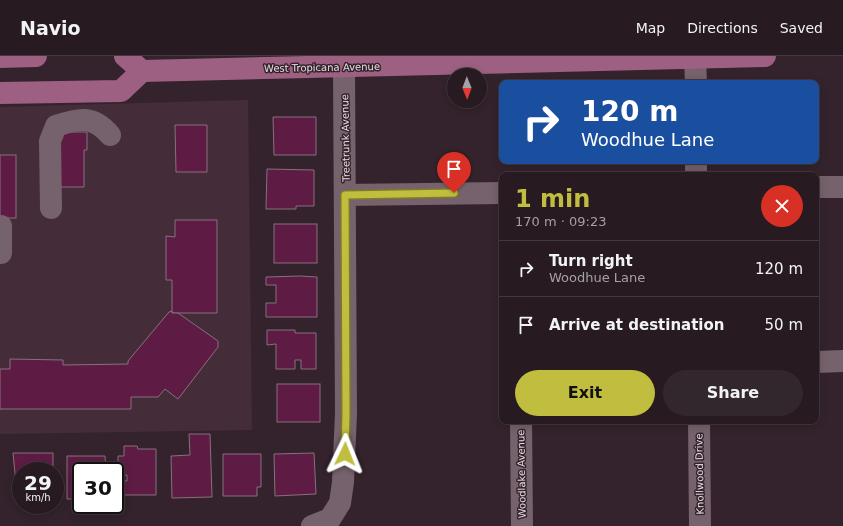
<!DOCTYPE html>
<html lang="en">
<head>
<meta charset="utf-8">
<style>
	:root { --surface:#271a21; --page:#33272e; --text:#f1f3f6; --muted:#a4a1a5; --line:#43383f; --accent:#c1bd3f }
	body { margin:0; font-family:"DejaVu Sans",sans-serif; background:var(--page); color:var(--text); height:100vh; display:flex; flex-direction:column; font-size:15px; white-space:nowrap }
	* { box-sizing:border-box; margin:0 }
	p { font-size:13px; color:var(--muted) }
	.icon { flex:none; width:22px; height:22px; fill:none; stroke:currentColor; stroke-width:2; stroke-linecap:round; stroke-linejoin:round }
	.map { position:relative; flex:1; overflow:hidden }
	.panel { position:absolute; left:499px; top:116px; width:320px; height:252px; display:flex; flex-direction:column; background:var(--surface); border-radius:8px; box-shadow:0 2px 10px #0003,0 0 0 1px var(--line) }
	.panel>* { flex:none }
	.banner { position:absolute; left:499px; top:24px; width:320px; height:84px; border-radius:8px; box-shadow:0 2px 10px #0003,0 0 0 1px var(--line); background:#1a4fa0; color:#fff; overflow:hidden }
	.needle { width:26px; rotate:179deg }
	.buttons { position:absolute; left:447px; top:12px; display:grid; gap:8px }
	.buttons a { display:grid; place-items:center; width:40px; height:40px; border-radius:50%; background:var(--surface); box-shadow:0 2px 10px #0003,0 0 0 1px var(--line); font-size:20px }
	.speed { position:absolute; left:12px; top:406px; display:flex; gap:8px; font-size:20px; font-weight:700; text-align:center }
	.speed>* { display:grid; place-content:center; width:52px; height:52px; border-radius:50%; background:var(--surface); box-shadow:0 2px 10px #0003,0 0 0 1px var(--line); line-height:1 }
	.speed small { font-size:10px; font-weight:400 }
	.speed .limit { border:2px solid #111; border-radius:6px; background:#fff; color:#111 }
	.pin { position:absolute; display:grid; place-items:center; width:34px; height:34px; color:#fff; margin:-41px -17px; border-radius:50% 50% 50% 0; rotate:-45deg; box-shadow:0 0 4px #0007 }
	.pin .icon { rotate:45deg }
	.me { position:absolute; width:44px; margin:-22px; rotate:2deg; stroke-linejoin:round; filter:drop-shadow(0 0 3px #0008) }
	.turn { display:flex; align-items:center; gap:14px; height:84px; padding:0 16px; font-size:18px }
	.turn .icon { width:52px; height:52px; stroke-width:2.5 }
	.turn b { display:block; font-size:28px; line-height:34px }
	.round { display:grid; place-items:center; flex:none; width:42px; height:42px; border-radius:21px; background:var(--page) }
	.head { display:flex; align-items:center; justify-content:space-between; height:68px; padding:0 16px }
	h1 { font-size:24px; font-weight:800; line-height:30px; color:var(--accent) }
	.cta { display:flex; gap:8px; margin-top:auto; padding:8px 16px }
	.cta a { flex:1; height:46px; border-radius:24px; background:var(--accent); color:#111; font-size:16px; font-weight:800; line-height:46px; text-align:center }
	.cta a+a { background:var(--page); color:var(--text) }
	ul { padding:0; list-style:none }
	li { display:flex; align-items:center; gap:12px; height:56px; padding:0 16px; border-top:1px solid var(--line) }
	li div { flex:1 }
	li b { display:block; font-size:15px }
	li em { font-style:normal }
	header { display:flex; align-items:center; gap:24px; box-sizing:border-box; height:56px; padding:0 20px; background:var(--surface); border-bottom:1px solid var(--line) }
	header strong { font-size:19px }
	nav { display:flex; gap:22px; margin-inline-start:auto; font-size:14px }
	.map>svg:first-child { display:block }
	.built { fill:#442d39 }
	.building { fill:#5e1c44; stroke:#86717c }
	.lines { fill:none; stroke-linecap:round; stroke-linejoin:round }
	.minor { stroke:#76626c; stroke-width:22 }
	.major { stroke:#9e6082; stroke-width:22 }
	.route-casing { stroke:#7d7b29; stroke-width:10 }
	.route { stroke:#c1bd3f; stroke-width:7 }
	.labels { text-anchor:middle; stroke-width:3; stroke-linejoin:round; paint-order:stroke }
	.street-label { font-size:10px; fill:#e8dde2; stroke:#34232c }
</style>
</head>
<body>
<header>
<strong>Navio</strong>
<nav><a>Map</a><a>Directions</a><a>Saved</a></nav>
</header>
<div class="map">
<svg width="843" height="470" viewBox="0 0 843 470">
	<rect width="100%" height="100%" fill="#34232c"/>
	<polygon class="built" points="248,44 252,374 0,378 0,51"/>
	<g class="building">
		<polygon points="273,61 316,61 316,99 274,99"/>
		<polygon points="175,69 207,69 207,116 176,116"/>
		<polygon points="55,76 87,76 87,94 84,94 84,131 55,131"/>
		<rect x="0" y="99" width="16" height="63"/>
		<polygon points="267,113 314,114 314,150 296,150 296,153 266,153"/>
		<polygon points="175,164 217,164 217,257 172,257 172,224 166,224 166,180 175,181"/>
		<rect x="274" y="168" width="43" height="39"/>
		<polygon points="300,220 317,221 317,261 266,261 266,247 276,247 276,229 266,229 266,221"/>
		<polygon points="172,255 172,257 178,257 218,285 218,291 178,343 165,333 158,341 131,341 131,353 0,353 0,313 10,313 10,303 63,304 63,309 128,308 128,305 169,256"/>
		<polygon points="267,274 295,274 295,277 316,277 316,313 301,313 301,304 295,304 295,313 276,313 276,288 267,289"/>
		<rect x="277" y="328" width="43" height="38"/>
		<polygon points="189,378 210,378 212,441 172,442 171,400 190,399"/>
		<polygon points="124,390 137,390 138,393 156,393 156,439 120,439 120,425 127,425 127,419 118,419 118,400 124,400"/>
		<polygon points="13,397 53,397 53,415 21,415 21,437 17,437"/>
		<polygon points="314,397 316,438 275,440 274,398"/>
		<polygon points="223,398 261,398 261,431 257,431 257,440 223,440"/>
		<polygon points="67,400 105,400 106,415 81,415 81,443 67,443"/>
	</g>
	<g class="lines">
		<g class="minor">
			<polyline points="695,2 696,27"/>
			<polyline points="696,105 696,119"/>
			<polyline points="816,131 843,131"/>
			<polyline points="345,139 502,137"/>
			<path d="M51,152L50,85L56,70C79,62 93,59 110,79"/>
			<polyline points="1,197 1,170"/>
			<polyline points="816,306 843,305"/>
			<polyline points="521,365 522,470"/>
			<polyline points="699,365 700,470"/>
			<polyline points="312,470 330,463 340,447 343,426 346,357 344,10"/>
		</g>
		<g class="major">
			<polyline points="125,0 142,15 765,0"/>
			<polyline points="0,1 36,0"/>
			<polyline points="0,37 121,35 142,15"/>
		</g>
	</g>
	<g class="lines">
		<g class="route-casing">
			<polyline id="route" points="345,398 346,357 345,139 454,137"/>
		</g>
		<use href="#route" class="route"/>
	</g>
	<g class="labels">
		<g class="street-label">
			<text transform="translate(322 11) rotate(-1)" y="4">West Tropicana Avenue</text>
			<text transform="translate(345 82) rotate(-91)" y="4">Treetrunk Avenue</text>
			<text transform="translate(521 418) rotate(-91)" y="4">Woodlake Avenue</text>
			<text transform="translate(699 418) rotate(-91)" y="4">Knollwood Drive</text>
		</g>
	</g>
</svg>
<div class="buttons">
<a><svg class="needle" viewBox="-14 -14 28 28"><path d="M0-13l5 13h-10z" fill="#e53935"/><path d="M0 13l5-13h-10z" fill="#a4a1a5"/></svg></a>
</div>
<div class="speed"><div>29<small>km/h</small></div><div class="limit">30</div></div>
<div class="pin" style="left:454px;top:137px;background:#d93025"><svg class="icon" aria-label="arrive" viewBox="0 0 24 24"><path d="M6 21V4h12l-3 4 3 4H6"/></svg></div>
<svg class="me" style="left:345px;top:398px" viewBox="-20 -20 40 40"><path d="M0-17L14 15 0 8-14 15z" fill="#c1bd3f" stroke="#fff" stroke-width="4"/></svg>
<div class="banner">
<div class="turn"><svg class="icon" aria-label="right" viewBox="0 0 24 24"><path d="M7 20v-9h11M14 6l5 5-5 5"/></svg><div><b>120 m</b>Woodhue Lane</div></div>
</div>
<section class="panel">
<div class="head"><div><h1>1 min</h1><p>170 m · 09:23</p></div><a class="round" style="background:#d93025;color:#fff"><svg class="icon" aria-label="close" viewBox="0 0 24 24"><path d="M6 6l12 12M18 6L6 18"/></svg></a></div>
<ul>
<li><svg class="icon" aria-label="right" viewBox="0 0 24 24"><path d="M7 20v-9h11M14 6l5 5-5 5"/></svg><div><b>Turn right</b><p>Woodhue Lane</p></div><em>120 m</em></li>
<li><svg class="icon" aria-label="arrive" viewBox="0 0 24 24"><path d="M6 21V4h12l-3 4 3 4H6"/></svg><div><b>Arrive at destination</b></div><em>50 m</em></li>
</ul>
<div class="cta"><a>Exit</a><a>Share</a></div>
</section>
</div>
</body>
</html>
